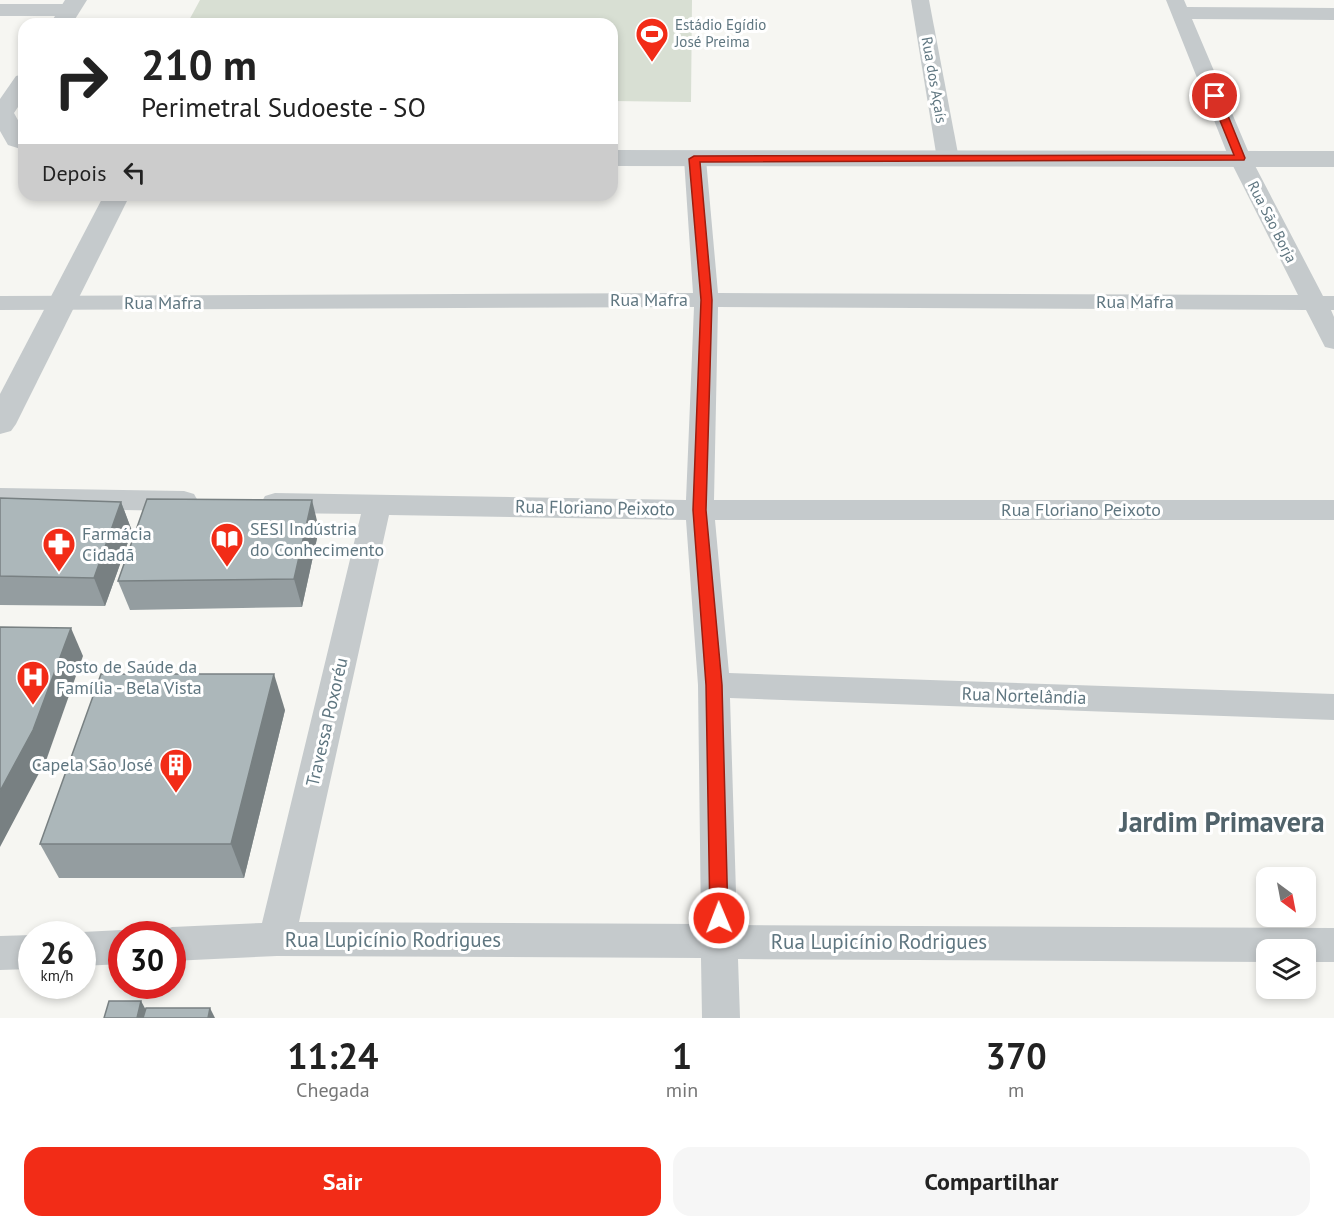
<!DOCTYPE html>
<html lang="pt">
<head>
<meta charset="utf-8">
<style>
	:root { --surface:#fff; --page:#f6f6f6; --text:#222; --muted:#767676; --accent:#f22c17 }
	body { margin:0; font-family:"PT Sans",sans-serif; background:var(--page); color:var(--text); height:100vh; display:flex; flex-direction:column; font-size:22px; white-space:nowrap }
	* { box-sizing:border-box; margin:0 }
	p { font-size:20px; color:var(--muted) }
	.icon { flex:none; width:33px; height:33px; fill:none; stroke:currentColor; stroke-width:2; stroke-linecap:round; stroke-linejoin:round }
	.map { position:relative; height:1018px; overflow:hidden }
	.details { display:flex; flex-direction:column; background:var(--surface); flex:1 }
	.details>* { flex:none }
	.top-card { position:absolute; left:18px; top:18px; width:600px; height:183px; border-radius:18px; box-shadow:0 3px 9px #0003; background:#fff; color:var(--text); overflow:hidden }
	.needle { width:39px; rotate:148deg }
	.buttons { position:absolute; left:1256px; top:867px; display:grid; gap:12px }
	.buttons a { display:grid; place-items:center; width:60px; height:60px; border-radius:12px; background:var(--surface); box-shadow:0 3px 9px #0003; font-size:30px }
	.speed { position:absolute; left:18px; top:921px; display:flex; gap:12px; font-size:30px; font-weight:700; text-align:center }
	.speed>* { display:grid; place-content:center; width:78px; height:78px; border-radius:50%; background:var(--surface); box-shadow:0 3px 9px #0003; line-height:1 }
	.speed small { font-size:15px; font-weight:400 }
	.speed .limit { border:9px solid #d22; background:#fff; color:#111 }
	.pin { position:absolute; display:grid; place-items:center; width:51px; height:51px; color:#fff; margin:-26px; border:3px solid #fff; border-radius:50%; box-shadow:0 2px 6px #0007 }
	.me { position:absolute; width:66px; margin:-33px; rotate:359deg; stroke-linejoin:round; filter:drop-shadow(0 0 4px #0008) }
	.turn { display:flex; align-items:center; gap:21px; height:126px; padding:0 24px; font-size:27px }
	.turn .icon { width:78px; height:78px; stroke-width:2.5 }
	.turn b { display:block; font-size:42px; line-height:51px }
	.then { display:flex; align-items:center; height:57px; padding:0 24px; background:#0003; gap:12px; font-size:22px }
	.eta { display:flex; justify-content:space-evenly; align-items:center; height:102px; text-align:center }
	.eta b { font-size:36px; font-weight:800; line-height:42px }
	.primary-button { display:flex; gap:12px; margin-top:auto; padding:12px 24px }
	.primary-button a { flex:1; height:69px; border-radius:18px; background:var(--accent); color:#fff; font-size:24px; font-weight:800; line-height:69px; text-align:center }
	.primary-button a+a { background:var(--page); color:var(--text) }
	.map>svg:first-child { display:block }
	.green { fill:#d8dfd3 }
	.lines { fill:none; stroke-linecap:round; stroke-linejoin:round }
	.minor { fill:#c5cacc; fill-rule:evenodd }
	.tertiary { fill:#c5cacc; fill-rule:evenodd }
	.wall { fill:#949da0 }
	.shaded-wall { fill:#788082 }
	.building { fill:#acb7ba; stroke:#788082; stroke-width:1.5 }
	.route { fill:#f22c17; stroke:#9d1d0f; stroke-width:1.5 }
	.labels { text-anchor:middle; stroke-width:6; stroke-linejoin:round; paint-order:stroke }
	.far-poi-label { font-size:15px; fill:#5f7680; stroke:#fff; text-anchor:start }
	.far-street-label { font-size:15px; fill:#5f7680; stroke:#fff }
	.street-label { font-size:18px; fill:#5f7680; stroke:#fff }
	.poi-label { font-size:18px; fill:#5f7680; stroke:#fff; text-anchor:start }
	.near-street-label { font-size:21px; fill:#5f7680; stroke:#fff }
	.near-district-label { font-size:28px; font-weight:bold; fill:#51636b; stroke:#fff }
</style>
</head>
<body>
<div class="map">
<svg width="1334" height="1018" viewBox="0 0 1334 1018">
	<rect width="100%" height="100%" fill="#f6f6f2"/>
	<polygon class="green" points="200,0 692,0 691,102 612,101 612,24 187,24"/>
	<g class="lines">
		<g class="minor">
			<polygon points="911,0 929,0 959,159 956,164 948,165 940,164 937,159"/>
			<path d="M1166,0H1184L1187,7L1334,8V20L1192,19L1251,158L1323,296H1334V310H1331L1334,317V349L1325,347L1306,310L718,307L714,500H1334V520H715L729,673L1334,694V720L730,698L737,925L1334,928V962H1305V950H1266V962L738,959L740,1018H702L701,958L277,956L172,961V934H158L159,932L172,927L262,923L361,514L275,513L265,510L261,503L265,496L275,493L686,500L694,307L0,310V296L693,293L684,159L687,154L695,153L703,154L706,159L718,293L1298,295L1229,158ZM389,515L686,520L698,685L701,924L299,922Z"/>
			<polygon points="0,4 69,4 76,6 78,10 76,14 69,16 0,16"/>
			<polygon points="0,488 184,491 194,494 198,501 194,508 184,511 0,508"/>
			<polygon points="122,930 134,934 122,934 122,964 82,966 82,934 75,934 82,932"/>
			<polygon points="32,935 32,969 0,970 0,936"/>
		</g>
		<g class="tertiary">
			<polygon points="65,0 87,0 72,24 50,24"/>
			<polygon points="24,74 24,98 14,113 24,131 24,150 8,145 0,131 0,99 16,76"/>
			<polygon points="612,150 1334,151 1334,167 612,166"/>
			<polygon points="104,195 130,195 16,424 11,431 0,434 0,394"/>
		</g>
	</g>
	<g class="wall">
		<polygon points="0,498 121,502 132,531 105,606 0,605"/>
		<polygon points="319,529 302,607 130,610 118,581"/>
		<polygon points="285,710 244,878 59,878 40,844"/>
	</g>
	<g class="shaded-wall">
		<polygon points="312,500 319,529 302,607 294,579"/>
		<polygon points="121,502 132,531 105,606 94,578"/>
		<polygon points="71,628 83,656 47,758 0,847 0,791"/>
		<polygon points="274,674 285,710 244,878 231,844"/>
		<polygon points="141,1001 146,1010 144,1018 137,1018"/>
		<polygon points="210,1008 215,1018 208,1018"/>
	</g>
	<g class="building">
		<polygon points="0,498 121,502 94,578 0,576"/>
		<polygon points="147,499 312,500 294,579 118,581"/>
		<polygon points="0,627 71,628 33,730 0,791"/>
		<polygon points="101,674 274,674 231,844 40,844"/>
		<polygon points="109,1001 141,1001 137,1018 104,1018"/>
		<polygon points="146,1008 210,1008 208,1018 143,1018"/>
	</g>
	<polygon class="route" points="1215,93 1220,96 1245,158 1244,160 700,162 712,300 706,510 722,685 728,918 725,924 719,926 713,924 710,918 706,685 693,510 701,300 689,159 694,156 1234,155 1210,96"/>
	<defs>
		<g id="stadium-pin" transform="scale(1.725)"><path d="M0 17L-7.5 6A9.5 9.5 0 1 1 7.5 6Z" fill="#f22c17" stroke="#fff"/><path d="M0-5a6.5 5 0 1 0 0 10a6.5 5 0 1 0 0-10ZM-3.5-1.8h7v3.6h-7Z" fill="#fff"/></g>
		<g id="library-pin" transform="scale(1.725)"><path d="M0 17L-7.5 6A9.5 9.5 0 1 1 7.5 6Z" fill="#f22c17" stroke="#fff"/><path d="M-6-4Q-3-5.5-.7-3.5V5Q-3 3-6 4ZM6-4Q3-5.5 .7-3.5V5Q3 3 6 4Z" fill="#fff"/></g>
		<g id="pharmacy-pin" transform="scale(1.725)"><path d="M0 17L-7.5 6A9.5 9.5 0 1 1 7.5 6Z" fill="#f22c17" stroke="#fff"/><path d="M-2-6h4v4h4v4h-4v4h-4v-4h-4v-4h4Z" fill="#fff"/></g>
		<g id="hospital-pin" transform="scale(1.725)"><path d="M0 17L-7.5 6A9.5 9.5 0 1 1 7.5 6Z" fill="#f22c17" stroke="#fff"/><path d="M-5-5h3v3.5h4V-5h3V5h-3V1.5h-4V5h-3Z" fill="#fff"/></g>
		<g id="building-pin" transform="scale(1.725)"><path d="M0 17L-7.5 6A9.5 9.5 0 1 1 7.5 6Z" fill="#f22c17" stroke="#fff"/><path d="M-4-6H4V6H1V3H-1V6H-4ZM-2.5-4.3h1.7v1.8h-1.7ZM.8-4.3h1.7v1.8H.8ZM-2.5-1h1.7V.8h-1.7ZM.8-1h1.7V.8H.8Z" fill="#fff"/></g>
	</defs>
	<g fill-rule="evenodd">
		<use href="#stadium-pin" x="652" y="34"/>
		<use href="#library-pin" x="227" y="539"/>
		<use href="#pharmacy-pin" x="59" y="544"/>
		<use href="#hospital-pin" x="33" y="677"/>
		<use href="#building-pin" x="176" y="765"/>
	</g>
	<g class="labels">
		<g class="far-poi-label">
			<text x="675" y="30">Estádio Egídio<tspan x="675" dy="17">José Preima</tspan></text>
		</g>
		<g class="far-street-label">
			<text transform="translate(934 80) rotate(80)" y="5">Rua dos Açaís</text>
			<text transform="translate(1272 222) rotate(63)" y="5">Rua São Borja</text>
		</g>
		<g class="street-label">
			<text x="649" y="306">Rua Mafra</text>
			<text x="1135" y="308">Rua Mafra</text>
			<text x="163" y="309">Rua Mafra</text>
			<text transform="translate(595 508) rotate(1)" y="6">Rua Floriano Peixoto</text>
			<text x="1081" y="516">Rua Floriano Peixoto</text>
			<text transform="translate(1024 696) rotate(2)" y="6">Rua Nortelândia</text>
			<text transform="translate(327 722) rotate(-77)" y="6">Travessa Poxoréu</text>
		</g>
		<g class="poi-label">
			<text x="250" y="535">SESI Indústria<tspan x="250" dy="21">do Conhecimento</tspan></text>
			<text x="82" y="540">Farmácia<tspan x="82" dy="21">Cidadã</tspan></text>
			<text x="56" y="673">Posto de Saúde da<tspan x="56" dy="21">Família - Bela Vista</tspan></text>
			<text x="153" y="771" text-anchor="end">Capela São José</text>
		</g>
		<g class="near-street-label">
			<text x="393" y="947">Rua Lupicínio Rodrigues</text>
			<text x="879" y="949">Rua Lupicínio Rodrigues</text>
		</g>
		<g class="near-district-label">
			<text x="1222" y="832">Jardim Primavera</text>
		</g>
	</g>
</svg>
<div class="buttons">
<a><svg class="needle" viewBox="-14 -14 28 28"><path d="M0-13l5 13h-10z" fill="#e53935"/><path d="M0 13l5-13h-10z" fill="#767676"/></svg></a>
<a><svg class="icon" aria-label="layers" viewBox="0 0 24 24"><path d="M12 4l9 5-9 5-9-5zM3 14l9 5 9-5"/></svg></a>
</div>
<div class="speed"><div>26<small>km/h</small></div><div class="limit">30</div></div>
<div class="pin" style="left:1215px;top:96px;background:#d93025"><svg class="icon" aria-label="arrive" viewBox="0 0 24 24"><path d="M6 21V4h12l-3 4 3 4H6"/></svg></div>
<svg class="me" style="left:719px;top:918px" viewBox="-20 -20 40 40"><circle r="17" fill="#f22c17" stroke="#fff" stroke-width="3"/><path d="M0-11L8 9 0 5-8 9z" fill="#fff"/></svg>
<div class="top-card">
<div class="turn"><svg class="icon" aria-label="right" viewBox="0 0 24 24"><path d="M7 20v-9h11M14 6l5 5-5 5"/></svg><div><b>210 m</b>Perimetral Sudoeste - SO</div></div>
<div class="then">Depois<svg class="icon" aria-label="left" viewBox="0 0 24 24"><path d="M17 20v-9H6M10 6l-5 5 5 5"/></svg></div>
</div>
</div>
<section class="details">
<div class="eta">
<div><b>11:24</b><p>Chegada</p></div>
<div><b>1</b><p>min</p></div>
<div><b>370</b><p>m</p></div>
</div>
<div class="primary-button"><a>Sair</a><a>Compartilhar</a></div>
</section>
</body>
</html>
